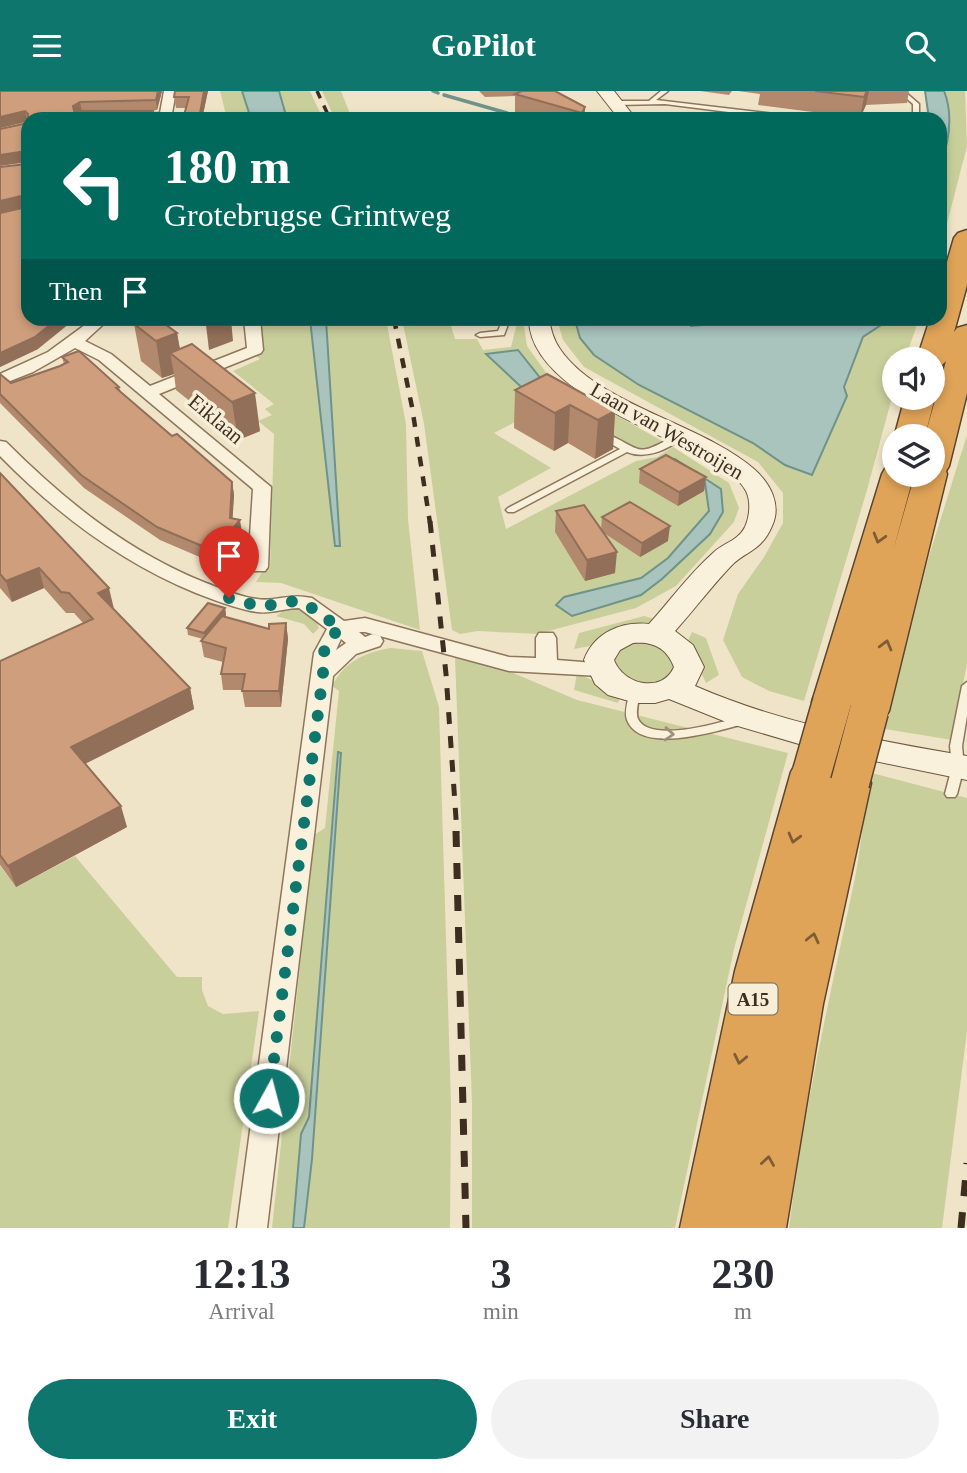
<!DOCTYPE html>
<html lang="en">
<head>
<meta charset="utf-8">
<style>
	:root { --surface:#fff; --page:#f2f2f3; --text:#2b2b33; --muted:#7c7c81; --accent:#0f766e }
	body { margin:0; font-family:"Times New Roman",serif; background:var(--page); color:var(--text); height:100vh; display:flex; flex-direction:column; font-size:26px; white-space:nowrap }
	* { box-sizing:border-box; margin:0 }
	p { font-size:23px; color:var(--muted) }
	.icon { flex:none; width:38px; height:38px; fill:none; stroke:currentColor; stroke-width:2; stroke-linecap:round; stroke-linejoin:round }
	.map { position:relative; height:1137px; overflow:hidden }
	.sheet { display:flex; flex-direction:column; background:var(--surface); flex:1 }
	.sheet>* { flex:none }
	.banner { position:absolute; left:21px; top:21px; width:926px; height:214px; border-radius:21px; box-shadow:0 4px 10px #0003; background:#00695c; color:#fff; overflow:hidden }
	.buttons { position:absolute; left:882px; top:256px; display:grid; gap:14px }
	.buttons a { display:grid; place-items:center; width:63px; height:63px; border-radius:50%; background:var(--surface); box-shadow:0 4px 10px #0003; font-size:35px }
	.pin { position:absolute; display:grid; place-items:center; width:60px; height:60px; color:#fff; margin:-72px -30px; border-radius:50% 50% 50% 0; rotate:-45deg; box-shadow:0 0 7px #0007 }
	.pin .icon { rotate:45deg }
	.me { position:absolute; width:77px; margin:-38px; rotate:7deg; stroke-linejoin:round; filter:drop-shadow(0 0 5px #0008) }
	.turn { display:flex; align-items:center; gap:24px; height:147px; padding:0 28px; font-size:32px }
	.turn .icon { width:91px; height:91px; stroke-width:2.5 }
	.turn b { display:block; font-size:49px; line-height:60px }
	.then { display:flex; align-items:center; height:66px; padding:0 28px; background:#0003; gap:14px; font-size:26px }
	.eta { display:flex; justify-content:space-evenly; align-items:center; height:119px; text-align:center }
	.eta b { font-size:42px; font-weight:700; line-height:49px }
	.action { display:flex; gap:14px; margin-top:auto; padding:14px 28px }
	.action a { flex:1; height:80px; border-radius:42px; background:var(--accent); color:#fff; font-size:28px; font-weight:700; line-height:80px; text-align:center }
	.action a+a { background:var(--page); color:var(--text) }
	header { display:flex; justify-content:space-between; align-items:center; height:91px; padding:0 28px; background:var(--accent); color:#fff; font-size:32px; font-weight:700 }
	.map>svg:first-child { display:block }
	.green { fill:#c9cf9b; fill-rule:evenodd }
	.water { fill:#a9c4bc; stroke:#6f938a; stroke-width:2 }
	.lines { fill:none; stroke-linecap:round; stroke-linejoin:round }
	.stream { stroke:#6f938a; stroke-width:3.5 }
	.lane-casing { stroke:#8d765c; stroke-width:3 }
	.street-casing { stroke:#8d765c; stroke-width:3 }
	.secondary-casing { stroke:#6f573f; stroke-width:2 }
	.highway-casing { stroke:#5b4430; stroke-width:3 }
	.lane { fill:#faf1dc; fill-rule:evenodd }
	.street { fill:#faf1dc; fill-rule:evenodd }
	.secondary { fill:#faf1dc; fill-rule:evenodd }
	.highway { fill:#e0a458; fill-rule:evenodd }
	.rail-far3 { stroke:#3d2e20; stroke-width:3.5; stroke-dasharray:8 8; stroke-linecap:butt }
	.rail-far2 { stroke:#3d2e20; stroke-width:4.5; stroke-dasharray:10 10; stroke-linecap:butt }
	.rail-far1 { stroke:#3d2e20; stroke-width:5; stroke-dasharray:12 12; stroke-linecap:butt }
	.rail { stroke:#3d2e20; stroke-width:7; stroke-dasharray:16 16; stroke-linecap:butt }
	.highway-bridge-casing { stroke:#5b4430; stroke-width:41; stroke-linecap:butt }
	.highway-bridge { stroke:#e0a458; stroke-width:38 }
	.wall { fill:#b2896c }
	.shaded-wall { fill:#916f58 }
	.building { fill:#cf9f7d; stroke:#916f58; stroke-width:2 }
	.oneway { stroke:#7e5d36 }
	.oneway2 { stroke:#9c907e }
	.route { stroke:#0f766e; stroke-width:12; stroke-dasharray:0 21.6 }
	.labels { text-anchor:middle; stroke-width:7; stroke-linejoin:round; paint-order:stroke }
	.shield { fill:#f7eed8; stroke:#756857; stroke-width:2 }
	.shield-label { font-size:19px; font-weight:bold; fill:#3d2e20 }
	.street-label { font-size:21px; fill:#3d2e20; stroke:#f7eed8 }
</style>
</head>
<body>
<header><svg class="icon" aria-label="menu" viewBox="0 0 24 24"><path d="M4 6h16M4 12h16M4 18h16"/></svg>GoPilot<svg class="icon" aria-label="search" viewBox="0 0 24 24"><circle cx="10" cy="10" r="6"/><path d="M15 15l6 6"/></svg></header>
<div class="map">
<svg width="967" height="1137" viewBox="0 0 967 1137">
	<rect width="100%" height="100%" fill="#f0e4c8"/>
	<g class="green">
		<polygon points="220,0 242,0 251,28 227,28"/>
		<polygon points="279,0 310,0 323,28 287,28"/>
		<polygon points="322,0 341,0 352,28 335,28"/>
		<polygon points="944,0 965,0 967,55 940,160 940,75 946,58"/>
		<polygon points="260,228 310,228 315,262 328,245 326,228 386,228 406,333 408,428 420,539 281,492 256,491 262,481 270,477 274,343 258,330 272,324 265,318 274,313 233,280 260,268 254,264 264,260"/>
		<path d="M402,228H449L455,248H477L483,259L511,256L518,228H523L527,255L547,283L576,304L546,315L494,342L551,377L498,406L506,438L636,370L657,366L673,356L729,392L739,417L734,431L676,495L636,517L537,543L478,540L460,543L452,539L424,333ZM518,259L541,288L487,263ZM705,392L723,421L710,443L641,504L572,525L564,506L641,487L668,467L709,420Z"/>
		<polygon points="557,228 583,228 575,228 580,247 594,264 639,294 753,352 785,374 812,384 847,305 844,297 863,246 881,234 883,228 919,228 905,268 894,268 894,299 867,399 804,610 769,600 742,586 723,549 738,503 764,466 783,432 783,402 758,371 584,276 563,249"/>
		<path d="M600,315L662,350L641,361C621,353 607,340 587,329Z"/>
		<polygon points="967,344 967,573 952,649 885,638 889,619 886,618 900,579 929,465"/>
		<polygon points="298,516 314,524 319,537 313,543 304,533 276,525 286,518"/>
		<polygon points="644,525 658,529 613,541 595,554 574,558 579,542"/>
		<polygon points="692,541 706,547 719,584 706,592 687,552"/>
		<path d="M633,552L655,554L671,564L675,578C660,603 633,591 615,579C613,563 618,557 633,552Z"/>
		<path d="M391,557L422,560L439,616L451,1013L450,1137H304L312,1068L341,661L337,662L309,1026L301,1043L293,1137H272L314,744L325,737L339,600L332,595C344,571 365,561 391,557Z"/>
		<polygon points="455,567 506,579 577,609 788,662 734,858 675,1137 472,1137 472,1012"/>
		<polygon points="577,582 621,603 618,612 574,599"/>
		<path d="M872,682L967,707V940L942,1137H789C804,1019 830,903 855,787C862,752 863,717 872,682Z"/>
		<polygon points="75,765 177,886 202,886 202,899 208,915 223,923 259,920 228,1137 0,1137 0,775 16,796"/>
	</g>
	<g class="water">
		<polygon points="242,0 279,0 287,28 251,28"/>
		<path d="M925,0H944C954,25 949,51 940,75V28H929Z"/>
		<polygon points="310,228 326,228 340,455 335,455"/>
		<polygon points="685,228 691,235 781,228 883,228 881,234 863,246 844,296 847,305 812,384 785,374 753,352 639,294 594,264 580,247 575,229"/>
		<polygon points="518,259 541,288 533,307 486,263"/>
		<polygon points="675,368 721,398 723,421 710,443 662,488 641,504 572,525 556,514 564,506 641,487 668,467 709,420 705,392 670,372"/>
		<polygon points="338,661 341,662 312,1068 304,1137 293,1137 301,1043 309,1026"/>
	</g>
	<g class="lines">
		<g class="stream">
			<polyline points="433,0 438,2"/>
			<polyline points="444,4 507,22"/>
			<polyline points="512,24 527,28"/>
		</g>
		<g class="lane-casing">
			<g id="lane">
				<polygon points="661,0 668,0 656,9 799,26 802,28 785,28 665,13 617,14 614,12 617,10 649,10"/>
				<polygon points="898,0 904,0 919,13 919,22 916,28 910,28 913,22 913,13"/>
				<polygon points="503,228 510,228 504,244 480,246 476,244 480,242 498,240"/>
				<path d="M602,341C645,358 632,369 678,343L681,342L685,345C669,358 647,369 627,361L514,421H508L506,419L508,417L620,358L599,346V342Z"/>
				<polygon points="967,591 967,625 962,655 964,676 957,703 955,706 947,706 945,703 952,676 950,655 962,595"/>
				<path d="M635,597L640,601C639,609 635,621 638,628C650,653 723,631 743,625L749,629L747,632C720,639 641,665 627,629C624,620 628,609 630,601Z"/>
			</g>
		</g>
		<g class="street-casing">
			<g id="street">
				<polygon points="164,0 176,0 171,28 76,28 82,24 160,22"/>
				<polygon points="93,228 109,228 85,250 111,263 150,295 247,257 244,228 260,228 263,259 261,262 159,303 271,396 268,476 265,480 251,480 248,476 253,398 99,269 75,257 33,281 0,294 0,283 48,261"/>
				<path d="M0,350L6,351C65,410 128,461 206,492C222,498 240,506 257,508C273,511 289,503 305,506L312,507L344,530L365,527L509,566L536,567V547L539,542H553L556,547L557,569L607,573L611,578L607,583L600,585L509,580L365,541H359L365,546L373,543L380,545L383,550L380,555L356,563L333,585L267,1137H237L314,562L327,538L299,517C285,517 271,523 257,521C236,518 215,509 196,502C120,471 57,423 0,365ZM341,548L346,552L336,559Z"/>
			</g>
		</g>
		<g class="secondary-casing">
			<g id="secondary">
				<polygon points="597,0 614,0 636,28 619,28"/>
				<path d="M529,228H549C551,238 553,248 560,258C598,314 703,333 754,378C770,392 782,414 772,435C761,461 745,460 731,475C711,496 694,519 675,540L693,554L704,576L695,595C782,633 874,649 967,665V689L816,658L731,633L669,608L655,612H636L608,604L595,593L584,569C594,542 621,530 649,533C670,510 689,483 713,462C723,452 738,450 745,436C750,425 751,410 746,400C737,383 715,373 700,365C650,337 529,295 529,228ZM633,552C653,550 667,557 674,576C663,602 624,595 614,569L620,559Z"/>
			</g>
		</g>
		<g class="highway-casing">
			<g id="highway">
				<polygon points="967,139 967,194 954,241 957,237 967,234 967,302 949,375 946,380 947,383 889,620 883,630 869,634 855,630 849,620 851,612 846,621 832,625 818,621 812,611 882,383 886,376 894,374 894,383 914,383 893,460 915,383 933,383 933,345 925,345 946,270 942,274 933,277 933,268 917,268 930,228 940,228 940,195 954,147 958,142"/>
				<polygon points="933,302 935,306 925,345 894,347 905,306 933,306"/>
				<polygon points="812,666 827,670 833,681 831,688 835,681 850,676 865,681 871,692 823,913 786,1137 680,1137 735,880 791,681 797,670"/>
			</g>
		</g>
		<use href="#lane" class="lane"/>
		<use href="#street" class="street"/>
		<use href="#secondary" class="secondary"/>
		<use href="#highway" class="highway"/>
		<polyline class="rail-far3" points="317,0 330,28"/>
		<polyline class="rail-far2" points="394,228 412,316 430,432"/>
		<polyline class="rail-far1" points="430,430 446,583 457,742"/>
		<g class="rail">
			<polyline points="456,740 466,1137"/>
			<polyline points="961,1137 967,1072"/>
		</g>
		<g class="highway-bridge-casing">
			<g id="highway-bridge">
				<polyline points="812,681 832,611"/>
				<polyline points="850,692 869,620"/>
			</g>
		</g>
		<use href="#highway-bridge" class="highway-bridge"/>
	</g>
	<g class="wall">
		<polygon points="0,0 162,0 157,19 129,20 28,28 38,258 0,276 0,76 26,73 28,31 0,37"/>
		<polygon points="175,0 208,0 202,28 183,28 186,17 176,17 174,6"/>
		<polygon points="479,0 555,0 585,16 584,28 530,28 515,23 515,5 485,6"/>
		<polygon points="700,0 732,0 729,4"/>
		<polygon points="738,0 909,0 907,12 866,14 860,27 758,14 760,3"/>
		<polygon points="134,233 177,242 180,258 192,253 260,340 238,349 176,299 174,283 162,287 141,270"/>
		<polygon points="62,266 119,296 121,301 172,345 232,391 234,404 232,427 242,442 228,458 229,463 216,473 160,449 84,397 0,312 0,283 11,292 60,275 64,273"/>
		<polygon points="515,299 615,320 613,358 595,368 568,352 554,360 514,337"/>
		<polygon points="640,378 706,386 704,400 678,415 639,392"/>
		<polygon points="0,382 113,518 190,597 194,618 85,672 127,736 16,796 0,774 0,570 84,533 74,522 66,522 44,497 12,511 0,497"/>
		<polygon points="556,420 601,439 602,426 668,450 640,466 604,442 615,482 585,490 555,441"/>
		<polygon points="225,517 226,524 225,526 269,538 286,532 288,548 281,616 245,616 242,599 223,599 221,583 223,571 204,566 201,550 203,548 188,544 187,537"/>
	</g>
	<g class="shaded-wall">
		<polygon points="158,0 162,0 157,19 156,9"/>
		<polygon points="204,0 208,0 202,28 199,28"/>
		<polygon points="867,0 869,0 866,14 860,27 864,6"/>
		<polygon points="80,11 82,21 75,26 73,15"/>
		<polygon points="585,16 584,28 582,28 582,22"/>
		<polygon points="25,20 28,30 0,37 0,26"/>
		<polygon points="27,60 28,71 0,75 0,64"/>
		<polygon points="25,104 28,115 0,122 0,110"/>
		<polygon points="57,228 75,228 38,258 0,276 0,262"/>
		<polygon points="225,228 231,228 233,250 209,259 206,234"/>
		<polygon points="177,242 182,271 170,262 174,283 162,287 156,250"/>
		<polygon points="255,302 260,340 238,349 232,311"/>
		<polygon points="570,314 568,352 554,360 555,322"/>
		<polygon points="615,320 613,358 595,368 598,329"/>
		<polygon points="706,386 704,400 678,415 679,401"/>
		<polygon points="232,391 234,404 232,438 240,429 242,442 228,458 229,463 216,473 214,460 224,448 230,427"/>
		<polygon points="670,435 668,450 640,466 642,452"/>
		<polygon points="617,461 615,482 585,490 587,469"/>
		<polygon points="39,477 44,497 12,511 6,490"/>
		<polygon points="109,497 114,518 103,523 98,502"/>
		<polygon points="225,517 226,524 206,549 204,542"/>
		<polygon points="286,532 288,548 281,616 279,600"/>
		<polygon points="190,597 194,618 77,677 71,656"/>
		<polygon points="121,715 127,736 16,796 8,775"/>
	</g>
	<g class="building">
		<polygon points="0,0 158,0 156,9 80,11 73,15 74,20 153,20 150,28 28,28 28,107 25,104 0,110 0,76 26,73 27,60 0,64 0,38 28,32 28,23 25,20 0,26"/>
		<polygon points="175,0 204,0 199,28 183,28 189,6 174,6"/>
		<polygon points="522,0 555,0 585,16 582,22 515,3"/>
		<polygon points="815,0 867,0 864,6"/>
		<polygon points="28,108 28,228 57,228 35,246 0,262 0,122 27,116"/>
		<polygon points="150,228 158,228 177,242 156,250 134,233"/>
		<polygon points="206,228 225,228 206,234"/>
		<polygon points="192,253 255,302 232,311 170,262"/>
		<polygon points="79,260 119,296 116,297 172,345 177,343 232,391 230,427 240,429 224,448 227,449 214,460 157,436 81,384 0,303 0,283 11,292 60,275 68,271 62,266"/>
		<polygon points="547,283 615,320 598,329 570,314 555,322 515,299"/>
		<polygon points="666,364 706,386 679,401 640,378"/>
		<polygon points="0,382 109,497 98,502 190,597 71,656 121,715 8,775 0,764 0,570 93,528 69,502 61,501 39,477 6,490 0,483"/>
		<polygon points="630,411 670,435 642,452 602,426"/>
		<polygon points="584,414 617,461 587,469 556,420"/>
		<polygon points="208,512 225,517 204,542 187,537"/>
		<polygon points="222,525 269,538 269,533 286,532 279,600 242,600 245,583 221,583 226,557 201,550"/>
	</g>
	<defs><path id="oneway-chevron" d="M-2-3.5L2.5 0L-2 3.5" fill="none" stroke-width="1.6" stroke-linecap="round" stroke-linejoin="round" transform="scale(1.75)"/></defs>
	<g class="oneway">
		<use href="#oneway-chevron" transform="translate(879 447) rotate(106)"/>
		<use href="#oneway-chevron" transform="translate(886 554) rotate(-75)"/>
		<use href="#oneway-chevron" transform="translate(794 747) rotate(105)"/>
		<use href="#oneway-chevron" transform="translate(813 847) rotate(-77)"/>
		<use href="#oneway-chevron" transform="translate(740 968) rotate(102)"/>
		<use href="#oneway-chevron" transform="translate(768 1070) rotate(-81)"/>
	</g>
	<use class="oneway2" href="#oneway-chevron" transform="translate(669 643) rotate(4)"/>
	<g class="lines">
		<path class="route" d="M229,507L262,516L288,510L305,512L341,538C322,549 323,564 323,583L269,1007"/>
	</g>
	<g class="labels">
		<rect class="shield" x="728.5" y="892.5" width="49" height="31" rx="5"/>
		<g class="shield-label">
			<text x="753" y="915">A15</text>
		</g>
		<g class="street-label">
			<text transform="translate(216 328) rotate(40)" y="7">Eiklaan</text>
			<text transform="translate(667 340) rotate(30)" y="7">Laan van Westroijen</text>
		</g>
	</g>
</svg>
<div class="buttons">
<a><svg class="icon" aria-label="sound" viewBox="0 0 24 24"><path d="M4 9h4l5-4v14l-5-4H4zM17 9q2 3 0 6"/></svg></a>
<a><svg class="icon" aria-label="layers" viewBox="0 0 24 24"><path d="M12 4l9 5-9 5-9-5zM3 14l9 5 9-5"/></svg></a>
</div>
<div class="pin" style="left:229px;top:507px;background:#d93025"><svg class="icon" aria-label="arrive" viewBox="0 0 24 24"><path d="M6 21V4h12l-3 4 3 4H6"/></svg></div>
<svg class="me" style="left:269px;top:1007px" viewBox="-20 -20 40 40"><circle r="17" fill="#0f766e" stroke="#fff" stroke-width="3"/><path d="M0-11L8 9 0 5-8 9z" fill="#fff"/></svg>
<div class="banner">
<div class="turn"><svg class="icon" aria-label="left" viewBox="0 0 24 24"><path d="M17 20v-9H6M10 6l-5 5 5 5"/></svg><div><b>180 m</b>Grotebrugse Grintweg</div></div>
<div class="then">Then<svg class="icon" aria-label="arrive" viewBox="0 0 24 24"><path d="M6 21V4h12l-3 4 3 4H6"/></svg></div>
</div>
</div>
<section class="sheet">
<div class="eta">
<div><b>12:13</b><p>Arrival</p></div>
<div><b>3</b><p>min</p></div>
<div><b>230</b><p>m</p></div>
</div>
<div class="action"><a>Exit</a><a>Share</a></div>
</section>
</body>
</html>
